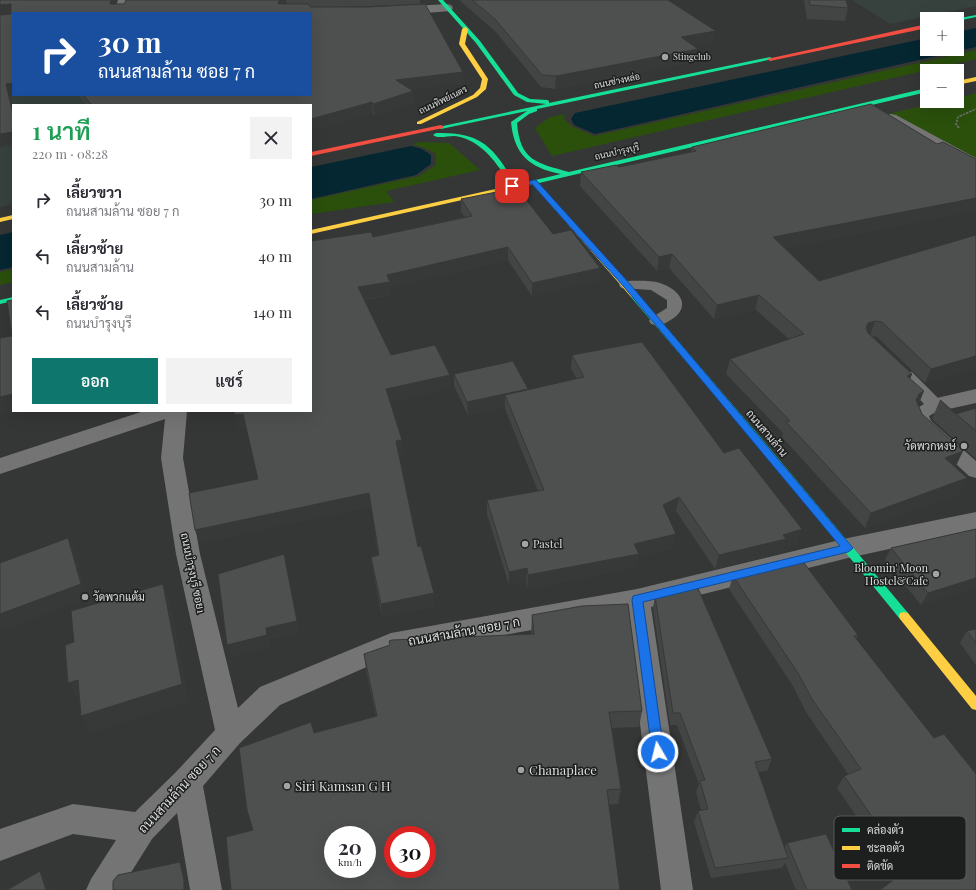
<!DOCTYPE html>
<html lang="th">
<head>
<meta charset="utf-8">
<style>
	:root { --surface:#fff; --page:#f2f2f3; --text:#2b2b33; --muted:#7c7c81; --accent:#0f766e }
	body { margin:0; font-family:"Playfair Display",Sarabun,serif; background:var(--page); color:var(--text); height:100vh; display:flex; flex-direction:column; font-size:15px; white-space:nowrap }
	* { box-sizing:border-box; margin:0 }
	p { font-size:13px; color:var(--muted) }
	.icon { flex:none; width:22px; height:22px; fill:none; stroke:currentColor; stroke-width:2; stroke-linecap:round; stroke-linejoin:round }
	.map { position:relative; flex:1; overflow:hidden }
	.details { position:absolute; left:12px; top:104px; width:300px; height:308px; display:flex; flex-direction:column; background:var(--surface); border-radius:0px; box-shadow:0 4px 16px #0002 }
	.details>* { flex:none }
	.top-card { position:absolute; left:12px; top:12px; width:300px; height:84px; border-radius:0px; box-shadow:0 4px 16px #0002; background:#1a4fa0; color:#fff; overflow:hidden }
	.buttons { position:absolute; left:920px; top:12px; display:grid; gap:8px }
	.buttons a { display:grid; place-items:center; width:44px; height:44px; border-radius:0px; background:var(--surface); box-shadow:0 4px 16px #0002; font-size:20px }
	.speed { position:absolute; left:324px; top:826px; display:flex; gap:8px; font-size:20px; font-weight:700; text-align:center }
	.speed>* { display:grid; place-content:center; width:52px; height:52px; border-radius:50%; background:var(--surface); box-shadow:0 4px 16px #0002; line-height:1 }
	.speed small { font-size:10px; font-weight:400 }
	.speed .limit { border:6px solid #d22; background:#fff; color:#111 }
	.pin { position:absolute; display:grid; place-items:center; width:34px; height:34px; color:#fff; margin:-17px; border-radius:8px; box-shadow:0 2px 6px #0006 }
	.me { position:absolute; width:44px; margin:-22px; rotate:352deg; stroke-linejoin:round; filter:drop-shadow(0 0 3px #0008) }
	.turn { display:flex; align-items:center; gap:14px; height:84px; padding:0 20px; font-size:18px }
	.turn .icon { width:52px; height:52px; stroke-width:2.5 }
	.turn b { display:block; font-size:28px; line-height:34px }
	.round { display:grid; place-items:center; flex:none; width:42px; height:42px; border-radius:0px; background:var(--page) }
	.summary { display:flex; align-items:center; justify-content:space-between; height:68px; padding:0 20px }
	h1 { font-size:24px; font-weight:600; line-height:30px; color:#1e9e55 }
	.cta { display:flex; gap:8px; margin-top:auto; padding:8px 20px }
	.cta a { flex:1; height:46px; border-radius:0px; background:var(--accent); color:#fff; font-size:16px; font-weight:600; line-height:46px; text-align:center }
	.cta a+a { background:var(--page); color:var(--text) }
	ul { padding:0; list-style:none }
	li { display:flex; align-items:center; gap:12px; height:56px; padding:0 20px }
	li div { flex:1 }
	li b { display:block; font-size:15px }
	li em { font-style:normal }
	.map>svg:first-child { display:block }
	.built { fill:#37423f }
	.green { fill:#2a500c }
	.water { fill:#052731 }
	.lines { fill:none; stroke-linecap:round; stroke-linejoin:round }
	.path { stroke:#707272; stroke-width:1.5; stroke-dasharray:2.5 1; stroke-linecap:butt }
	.lane { fill:#747474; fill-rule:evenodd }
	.street { fill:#747474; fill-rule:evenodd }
	.fast { fill:#16e098; fill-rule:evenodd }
	.slow { fill:#ffcf43; fill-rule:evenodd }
	.jam { fill:#f24e42; fill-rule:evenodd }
	.wall { fill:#434545 }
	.shaded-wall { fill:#373838 }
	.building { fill:#4e5050; stroke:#373838; fill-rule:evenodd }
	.route { fill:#1a73e8; stroke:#114b97 }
	.poi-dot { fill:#a2a4a3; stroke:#1d1f1e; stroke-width:1.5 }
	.labels { text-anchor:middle; stroke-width:3; stroke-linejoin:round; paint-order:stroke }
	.far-poi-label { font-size:9px; fill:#dcdfde; stroke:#1d1f1e; text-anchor:start }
	.far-street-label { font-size:9px; fill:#dcdfde; stroke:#1d1f1e }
	.street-label { font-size:11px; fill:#dcdfde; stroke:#1d1f1e }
	.poi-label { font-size:11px; fill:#dcdfde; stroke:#1d1f1e; text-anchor:end }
	.near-street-label { font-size:13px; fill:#dcdfde; stroke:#1d1f1e }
	.near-poi-label { font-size:13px; fill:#dcdfde; stroke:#1d1f1e; text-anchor:start }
	.key { fill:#1d1f1e; stroke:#565958; stroke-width:1 }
	.key-label { font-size:11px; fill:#dcdfde }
</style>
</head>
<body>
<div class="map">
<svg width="976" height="890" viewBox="0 0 976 890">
	<rect width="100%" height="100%" fill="#353736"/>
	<g class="built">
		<polygon points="852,0 976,0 976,6 890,24"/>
		<polygon points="16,95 85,95 89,105 13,105 13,204 0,207 0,97"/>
	</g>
	<g class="green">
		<polygon points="976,50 976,59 552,156 535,128 550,117 566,114 563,118 571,126 594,136"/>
		<polygon points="976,93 976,161 889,114 942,101 957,101 957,98"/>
		<polygon points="420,142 449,143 480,170 386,191 394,202 311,214 311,200 419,176 436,165 436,154 425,148 412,144"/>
		<polygon points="13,269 13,282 0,285 0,272"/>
	</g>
	<g class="water">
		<polygon points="976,28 976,47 595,134 574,125 571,119 575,113 927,38 927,49 957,49 957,32"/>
		<polygon points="411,146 422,149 431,155 431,164 416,175 311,199 311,167"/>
		<polygon points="13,232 13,267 0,270 0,235"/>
	</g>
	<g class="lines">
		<polyline class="path" points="959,128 956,124 958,117 976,109"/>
		<g class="lane">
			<path d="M626,281C637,281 649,280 660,283C681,290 693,308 669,321C663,325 658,326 651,324L649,321L651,318L667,308V300L651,290L621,288L619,285L621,282Z"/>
			<polygon points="906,371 912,372 941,401 944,405 941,409 929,416 931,421 976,461 976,478 969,476 917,428 911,414 914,410 924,404 898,376 900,372"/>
		</g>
		<g class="street">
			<polygon points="118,0 130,0 126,13 114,13"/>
			<polygon points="447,4 451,5 453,8 451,11 399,15 395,14 393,11 395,8 399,7"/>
			<polygon points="891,114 896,115 976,158 976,169 971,167 886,121 884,118 886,115"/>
			<polygon points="976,389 976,403 935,412 928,410 924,405 928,400"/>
			<polygon points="144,411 187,411 183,458 200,554 238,708 260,687 391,633 637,589 848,538 976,512 976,530 848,558 651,607 693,890 661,890 626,613 394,655 280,705 240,743 203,786 222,890 190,890 177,813 152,839 120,890 86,890 91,879 116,840 73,834 0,861 0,829 73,804 135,812 176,772 215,730 176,554 161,458 165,419 0,474 0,458"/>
		</g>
		<g class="fast">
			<path d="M438,0H443L480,41L518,93L530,99L547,100L549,101V103L770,57L773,59L537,109V111L529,114L517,123C520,161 537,163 569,172L927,88V92L500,192L497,190L499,188L504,175C493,157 476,138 454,136C447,136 438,139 433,135L436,133C475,132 490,142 510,175L506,187L561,174C529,168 514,154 511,122L527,111L441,129L438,127L546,104L527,102L514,95L476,43Z"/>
			<polygon points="976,15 976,17 957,21 957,19 955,19"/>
			<polygon points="631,293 637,293 761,438 908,613 909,616 908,619 904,620 900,619 755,442 631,297"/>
			<polygon points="13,297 13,301 0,304 0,300"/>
		</g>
		<g class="slow">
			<polygon points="465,27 468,29 465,44 488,79 486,89 477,97 421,124 417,124 417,122 473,95 480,88 482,79 459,44 462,29"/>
			<polygon points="976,77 976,81 957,85 957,81"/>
			<polygon points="534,180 536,181 637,293 637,297 631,297 532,183 531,182"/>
			<polygon points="500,188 502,189 502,191 311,234 311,230"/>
			<polygon points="13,215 13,219 0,222 0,218"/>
			<polygon points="904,612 908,613 976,696 976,710 972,709 900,619 899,616 900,613"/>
		</g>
		<g class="jam">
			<polygon points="927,24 927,28 770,61 767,59"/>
			<polygon points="441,125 444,127 443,128 311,156 311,152"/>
		</g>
	</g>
	<g class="wall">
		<polygon points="0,0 117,0 116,4 124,4 126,0 420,0 420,4 370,6 310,7 463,72 463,83 410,89 413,91 414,102 374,115 373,114 311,105 86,105 78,95 311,95 13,13 10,95 13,108 13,144 0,147"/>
		<polygon points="459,0 668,0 714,43 694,46 696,61 555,89 541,87 495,31"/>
		<polygon points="804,0 846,0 848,8 845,21 807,19"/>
		<polygon points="937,144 976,159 976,210 785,248 819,281 976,235 976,368 925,383 877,337 872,336 912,374 910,379 918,405 922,414 956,466 955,466 960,493 865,528 782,437 783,433 726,374 730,359 789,339 755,309 714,319 669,268 657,271 580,186 581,172 619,167 691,152 692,147"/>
		<polygon points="461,199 553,234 600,268 599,280 532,296 508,260 390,287 391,295 364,300 391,355 450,375 451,388 390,402 404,453 399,454 418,547 435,606 382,617 373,570 371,557 378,555 371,506 200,543 258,479 246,427 238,428 373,237 465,217 461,212"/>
		<polygon points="572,355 724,453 797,543 783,547 781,553 715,569 676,511 667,515 673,548 638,556 636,567 527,589 526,582 509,585 487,514 487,500 538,491 505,409 505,407 468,415 454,386 454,374 528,389 528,390 577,379 571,369"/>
		<polygon points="940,400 956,414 976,408 976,459 932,419"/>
		<polygon points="976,529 921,605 885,560 891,548"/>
		<polygon points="733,576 858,635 856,639 934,738 976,890 898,877 837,788 844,776 848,774 806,712 793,686 729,589"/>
		<polygon points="655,596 772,759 767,771 758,772 784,848 787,843 852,890 796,890 785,863 782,868 711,878 694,822 698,811 701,810 696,792 699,784 677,725 670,725 653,608"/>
		<polygon points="532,615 642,711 639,727 612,728 621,789 618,804 253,830 314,733 376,716 366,670 364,654 531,634"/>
		<polygon points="976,629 976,665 960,643 967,631"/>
	</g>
	<g class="shaded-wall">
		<polygon points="111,0 117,0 113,13 110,4"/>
		<polygon points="280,0 286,0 287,8 279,13 278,3"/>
		<polygon points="11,4 14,13 0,16 0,5"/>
		<polygon points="716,31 714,43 680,49 681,37"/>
		<polygon points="698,49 696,61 555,89 556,76"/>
		<polygon points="463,72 463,83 397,91 396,80"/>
		<polygon points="13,83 13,94 10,95 13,108 13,114 6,84"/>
		<polygon points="413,91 414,102 374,115 373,104"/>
		<polygon points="372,102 373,114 311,131 311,119"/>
		<polygon points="13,132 13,144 0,147 0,134"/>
		<polygon points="976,198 976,210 770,251 773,237"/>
		<polygon points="508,247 508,260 390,287 391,295 359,300 358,287 387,275"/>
		<polygon points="672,254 669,268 657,271 659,257"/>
		<polygon points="600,268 599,280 532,296 532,283"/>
		<polygon points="759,295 755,309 714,319 717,305"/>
		<polygon points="875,321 870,336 863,337 868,323"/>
		<polygon points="976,356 976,368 925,383 931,369"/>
		<polygon points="912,374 906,389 907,376"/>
		<polygon points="450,375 451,388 387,403 386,389"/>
		<polygon points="528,389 527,402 505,395 505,407 468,415 467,402"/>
		<polygon points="924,391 918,406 916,400 919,394"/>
		<polygon points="13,394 13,410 0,413 0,397"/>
		<polygon points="243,414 246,427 238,428 235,415"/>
		<polygon points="402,440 404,453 398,454 396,441"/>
		<polygon points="963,451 956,466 938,472 945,458"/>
		<polygon points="967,478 960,493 865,528 871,513"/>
		<polygon points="369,493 371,506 200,543 195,530"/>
		<polygon points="679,497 676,511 660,519 663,505"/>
		<polygon points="802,529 797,543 783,547 781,553 715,569 719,555"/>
		<polygon points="676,534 673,548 638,556 636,567 527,589 528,575 634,544"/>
		<polygon points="68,538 75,552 88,598 0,632 0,614"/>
		<polygon points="284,554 300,634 270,640 270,647 231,657 227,645"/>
		<polygon points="527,568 526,582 509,585 509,572"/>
		<polygon points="976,578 976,588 921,605 928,593"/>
		<polygon points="163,584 171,602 189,701 91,733 81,716"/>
		<polygon points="434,593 435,606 382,617 381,604"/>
		<polygon points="78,680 87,697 78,700 68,683"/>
		<polygon points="180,862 185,872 190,890 184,890"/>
		<polygon points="40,871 48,881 51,890 46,890"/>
	</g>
	<g class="building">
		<polygon points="0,0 111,0 110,4 124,4 126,0 280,0 278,3 279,4 308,4 310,7 369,7 425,4 463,72 396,80 413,91 373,104 372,102 311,119 311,105 92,105 83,95 311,95 311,13 13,13 13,83 6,84 13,114 13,132 0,134 0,15 11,14 11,4 0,5"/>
		<polygon points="472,0 668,0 716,31 681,37 698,49 556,76 542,75 495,19"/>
		<polygon points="809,0 846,0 848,8 810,5"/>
		<polygon points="871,104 937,144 943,142 976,159 976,198 773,237 819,281 976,235 976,356 931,369 882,322 875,321 868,323 866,328 868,333 912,374 907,376 924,391 919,394 916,400 922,414 963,451 945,458 967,478 871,513 786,422 790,421 730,359 804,334 759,295 717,305 672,254 659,257 581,172 616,165 619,167 696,151 692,147"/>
		<polygon points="517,188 553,234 571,230 600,268 532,283 508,247 387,275 390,282 358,287 391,355 435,345 450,375 386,389 402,440 396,441 418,547 421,546 434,593 381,604 371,557 379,555 369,493 195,530 189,493 258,479 243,414 235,415 234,411 311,411 311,241 371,232 373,237 472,216 461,199"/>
		<polygon points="13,300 13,394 0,397 0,338 12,336 7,301"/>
		<polygon points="642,342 724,453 739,448 802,529 783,535 786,539 719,555 679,497 663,505 676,534 634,544 639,554 528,575 527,568 509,572 487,500 544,490 505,395 584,377 572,355"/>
		<polygon points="513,361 528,389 467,402 454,374"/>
		<polygon points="940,400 956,414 976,408 976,431"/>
		<polygon points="976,529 976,578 928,593 891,548"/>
		<polygon points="68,538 81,584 0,614 0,563"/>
		<polygon points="284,554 297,621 266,628 267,635 227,645 218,574"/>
		<polygon points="801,559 858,635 854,636 934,738 944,734 976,774 976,890 880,890 908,869 844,776 861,769 812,699 798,673 733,576"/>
		<polygon points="163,584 182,684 81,716 78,680 68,683 65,645 74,642 71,611"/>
		<polygon points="697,586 772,759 755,762 788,858 715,868 698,811 708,809 700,781 705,780 680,713 673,713 655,596"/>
		<path d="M628,604L642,711L609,712L621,789L607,790L620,890H231L226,837L253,830L247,810L239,748L311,722L314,733L377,716L364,654L390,645L389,641L392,640L534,634L532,615L582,606ZM333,835H367V869H333ZM393,835H427V869H393Z"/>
		<polygon points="976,629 976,643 967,631"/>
		<polygon points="826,834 852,890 807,890 787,843"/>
		<polygon points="180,862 184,881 184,890 113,890 113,881 118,875"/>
		<polygon points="40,871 46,890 7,890"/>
	</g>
	<polygon class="route" points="534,180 536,180 629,283 853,548 851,550 848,552 643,602 664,752 662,756 658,758 654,756 652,752 632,600 633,596 840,546 624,287 532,184 512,188 509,186"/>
	<g class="poi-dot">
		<circle cx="665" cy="57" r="4"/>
		<circle cx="964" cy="446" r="4"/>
		<circle cx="525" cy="544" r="4"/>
		<circle cx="936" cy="574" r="4"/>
		<circle cx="85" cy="597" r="4"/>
		<circle cx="521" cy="770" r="4"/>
		<circle cx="287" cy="786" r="4"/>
	</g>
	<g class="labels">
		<g class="far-poi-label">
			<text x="673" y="60">Stingclub</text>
		</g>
		<g class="far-street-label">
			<text transform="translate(617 81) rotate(-12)" y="3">ถนนช่างหล่อ</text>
			<text transform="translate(443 100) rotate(-26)" y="3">ถนนทิพย์เนตร</text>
			<text transform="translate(617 152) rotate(-13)" y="3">ถนนบำรุงบุรี</text>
		</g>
		<g class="street-label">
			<text transform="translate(767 433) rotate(50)" y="4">ถนนสามล้าน</text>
			<text transform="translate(193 573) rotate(78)" y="4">ถนนบำรุงบุรี ซอย1</text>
		</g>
		<g class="poi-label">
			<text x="956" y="450">วัดพวกหงษ์</text>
			<text x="533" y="548" text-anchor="start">Pastel</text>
			<text x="928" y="572">Bloomin' Moon<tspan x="928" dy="13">Hostel&amp;Cafe</tspan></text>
			<text x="93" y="601" text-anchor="start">วัดพวกแต้ม</text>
		</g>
		<g class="near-street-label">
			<text transform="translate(464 631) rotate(-10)" y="5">ถนนสามล้าน ซอย 7 ก</text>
			<text transform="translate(179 789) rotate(-47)" y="5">ถนนสามล้าน ซอย 7 ก</text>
		</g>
		<g class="near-poi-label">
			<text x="529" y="775">Chanaplace</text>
			<text x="295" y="791">Siri Kamsan G H</text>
		</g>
	</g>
	<rect x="834" y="816" width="132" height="64" rx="6" class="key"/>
	<rect x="842" y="828" width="18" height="4" fill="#16e098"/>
	<rect x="842" y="846" width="18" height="4" fill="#ffcf43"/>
	<rect x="842" y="864" width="18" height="4" fill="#f24e42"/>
	<g class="key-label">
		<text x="867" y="834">คล่องตัว</text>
		<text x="867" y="852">ชะลอตัว</text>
		<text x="867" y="870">ติดขัด</text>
	</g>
</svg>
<div class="buttons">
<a>+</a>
<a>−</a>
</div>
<div class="speed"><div>20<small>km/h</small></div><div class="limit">30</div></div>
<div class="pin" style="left:512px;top:186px;background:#d93025"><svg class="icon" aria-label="arrive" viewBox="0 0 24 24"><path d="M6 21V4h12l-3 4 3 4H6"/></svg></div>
<svg class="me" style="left:658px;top:752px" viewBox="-20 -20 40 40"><circle r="17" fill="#1a73e8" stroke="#fff" stroke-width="3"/><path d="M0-11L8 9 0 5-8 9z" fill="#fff"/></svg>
<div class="top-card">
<div class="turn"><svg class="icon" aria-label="right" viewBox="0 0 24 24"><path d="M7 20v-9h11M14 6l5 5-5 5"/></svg><div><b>30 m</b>ถนนสามล้าน ซอย 7 ก</div></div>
</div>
<section class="details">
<div class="summary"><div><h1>1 นาที</h1><p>220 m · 08:28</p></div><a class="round"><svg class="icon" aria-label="close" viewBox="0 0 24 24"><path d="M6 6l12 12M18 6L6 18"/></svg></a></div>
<ul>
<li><svg class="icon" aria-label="right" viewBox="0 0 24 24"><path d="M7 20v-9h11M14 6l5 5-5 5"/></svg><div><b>เลี้ยวขวา</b><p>ถนนสามล้าน ซอย 7 ก</p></div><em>30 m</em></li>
<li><svg class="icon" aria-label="left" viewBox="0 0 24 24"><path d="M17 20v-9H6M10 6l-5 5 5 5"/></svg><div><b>เลี้ยวซ้าย</b><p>ถนนสามล้าน</p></div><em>40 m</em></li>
<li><svg class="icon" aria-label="left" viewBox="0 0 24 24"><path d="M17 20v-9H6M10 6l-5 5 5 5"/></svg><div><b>เลี้ยวซ้าย</b><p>ถนนบำรุงบุรี</p></div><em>140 m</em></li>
</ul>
<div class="cta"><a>ออก</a><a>แชร์</a></div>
</section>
</div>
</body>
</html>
